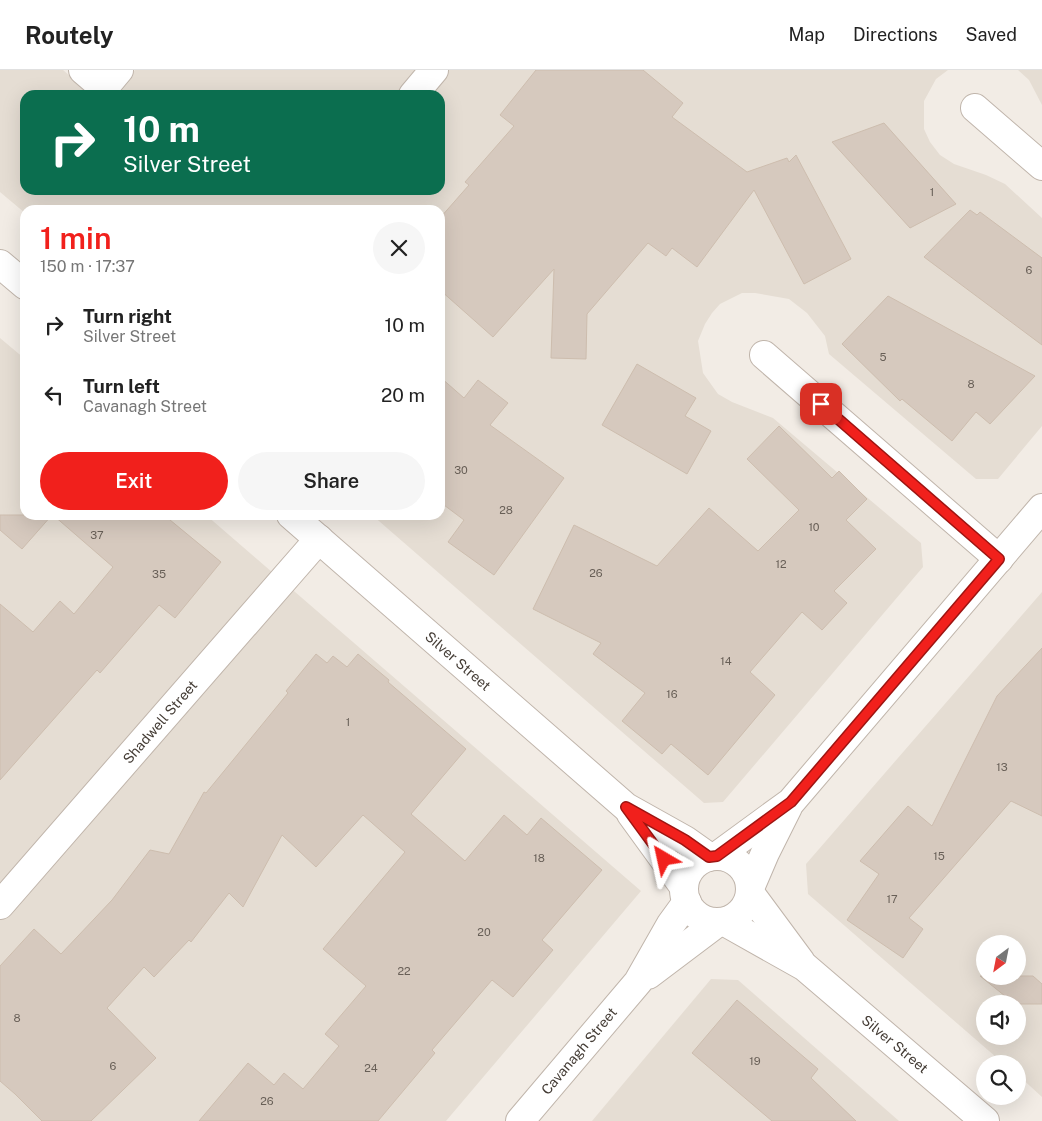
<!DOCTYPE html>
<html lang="en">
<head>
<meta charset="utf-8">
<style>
	:root { --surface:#fff; --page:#f6f6f6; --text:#222; --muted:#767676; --line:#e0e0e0; --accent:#f1201c }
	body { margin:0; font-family:"Public Sans",sans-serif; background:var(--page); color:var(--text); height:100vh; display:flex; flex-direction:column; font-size:19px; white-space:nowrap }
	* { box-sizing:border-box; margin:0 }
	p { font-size:16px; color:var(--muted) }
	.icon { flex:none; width:28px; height:28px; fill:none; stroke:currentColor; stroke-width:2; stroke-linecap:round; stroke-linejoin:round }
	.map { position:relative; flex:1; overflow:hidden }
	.side { position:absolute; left:20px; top:135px; width:425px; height:315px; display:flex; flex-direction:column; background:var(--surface); border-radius:15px; box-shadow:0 5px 20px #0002 }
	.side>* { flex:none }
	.banner { position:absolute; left:20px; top:20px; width:425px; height:105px; border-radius:15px; box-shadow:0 5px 20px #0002; background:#0b6e4f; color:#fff; overflow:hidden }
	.needle { width:32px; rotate:212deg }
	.fabs { position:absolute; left:976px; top:865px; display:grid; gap:10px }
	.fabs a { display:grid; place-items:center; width:50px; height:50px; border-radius:50%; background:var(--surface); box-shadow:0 5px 20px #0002; font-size:25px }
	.pin { position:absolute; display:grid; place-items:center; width:42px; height:42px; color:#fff; margin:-21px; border-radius:10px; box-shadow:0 2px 8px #0006 }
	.me { position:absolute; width:55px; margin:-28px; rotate:324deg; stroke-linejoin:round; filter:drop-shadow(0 0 4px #0008) }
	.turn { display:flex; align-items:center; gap:18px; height:105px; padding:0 20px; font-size:22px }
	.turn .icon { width:65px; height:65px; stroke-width:2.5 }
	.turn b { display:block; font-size:35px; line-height:42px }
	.round { display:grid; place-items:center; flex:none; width:52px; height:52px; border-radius:26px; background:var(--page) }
	.summary { display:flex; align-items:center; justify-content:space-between; height:85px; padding:0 20px }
	h1 { font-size:30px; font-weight:600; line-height:38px; color:var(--accent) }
	.cta { display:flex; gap:10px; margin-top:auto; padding:10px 20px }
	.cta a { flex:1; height:58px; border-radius:30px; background:var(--accent); color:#fff; font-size:20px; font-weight:600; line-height:58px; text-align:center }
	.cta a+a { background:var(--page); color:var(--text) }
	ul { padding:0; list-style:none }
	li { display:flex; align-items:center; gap:15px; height:70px; padding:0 20px }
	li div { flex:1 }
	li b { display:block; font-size:19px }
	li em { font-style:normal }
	header { display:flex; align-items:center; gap:30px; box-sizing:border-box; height:70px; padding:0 25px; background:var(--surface); border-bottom:1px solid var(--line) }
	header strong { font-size:24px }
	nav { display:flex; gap:28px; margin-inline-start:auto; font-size:18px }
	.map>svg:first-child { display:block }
	.residential { fill:#e5ddd3; fill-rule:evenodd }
	.building { fill:#d6c9be; stroke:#cdbdae }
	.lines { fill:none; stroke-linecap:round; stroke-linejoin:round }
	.minor-casing { stroke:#c0b5ab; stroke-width:30 }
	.minor { stroke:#fff; stroke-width:28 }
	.route-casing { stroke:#9d1512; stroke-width:12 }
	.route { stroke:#f1201c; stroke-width:9 }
	.labels { text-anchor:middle; stroke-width:4.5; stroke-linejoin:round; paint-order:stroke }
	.number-label { font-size:11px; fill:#685f57 }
	.street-label { font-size:14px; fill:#443c35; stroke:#fff }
</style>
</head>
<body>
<header>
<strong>Routely</strong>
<nav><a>Map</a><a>Directions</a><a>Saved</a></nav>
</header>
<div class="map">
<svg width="1042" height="1051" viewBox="0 0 1042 1051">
	<rect width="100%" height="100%" fill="#f2ece5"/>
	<g class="residential">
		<polygon points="0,0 63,0 92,25 25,25 25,120 440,120 440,25 114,25 135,0 948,0 936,9 924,31 924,59 930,72 940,85 954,94 986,105 1005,114 1042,148 1042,356 998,409 976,409 829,284 825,266 807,243 789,229 755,223 742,223 720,234 712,243 705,254 698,271 703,303 718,324 732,332 773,348 921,473 923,497 723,732 704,733 372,445 440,445 440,140 25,140 25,143 0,122"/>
		<polygon points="1018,0 1042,0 1042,35 1029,10"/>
		<polygon points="0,268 25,289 25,445 206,445 641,821 446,1051 0,1051"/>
		<path d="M1042,522V1027L1018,1005V994H1004L808,824L806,794ZM985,874H1018V906H985ZM985,934H1018V966H985Z"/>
		<polygon points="711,909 738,910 899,1051 592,1051"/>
	</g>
	<g class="building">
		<polygon points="536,0 643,0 683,33 672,47 747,102 787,88 789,92 796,85 851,189 804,214 754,120 697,197 672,178 666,186 648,173 587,244 586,289 551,288 554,199 493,267 440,220 440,148 469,115 465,112 514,56 500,45"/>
		<polygon points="884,53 956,134 910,158 832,72"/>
		<polygon points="970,140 977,145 980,142 1042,188 1042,275 924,187"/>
		<polygon points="888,226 1035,306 990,354 976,342 952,371 902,329 900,331 842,274"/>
		<polygon points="637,294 696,328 685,346 711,361 687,404 602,355"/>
		<polygon points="440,307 464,328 478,310 508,333 490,355 564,408 494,505 448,472 464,450 440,432"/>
		<polygon points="779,356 832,408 839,401 867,429 846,450 876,479 834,521 847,533 822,560 802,542 750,602 775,625 708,705 671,674 662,684 622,651 645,623 593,584 601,573 533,539 574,455 657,496 709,438 758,481 799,440 747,389"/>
		<polygon points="0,445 52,445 22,479 0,460"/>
		<polygon points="53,445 164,445 221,492 175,548 159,535 100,603 97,600 0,710 0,534 33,562 60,531 74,544 113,497"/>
		<polygon points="1042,578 1042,746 1011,731 909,848 923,859 903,888 847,850 879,804 860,791 908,736 932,756 997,626"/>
		<polygon points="316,584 327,593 333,586 347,597 358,584 389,610 388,612 466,679 411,744 465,791 504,745 527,765 541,748 602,800 542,870 553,880 513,927 492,910 432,980 435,983 378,1051 199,1051 248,993 274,1015 284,1003 303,1019 339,976 325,964 366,916 323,879 405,782 363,745 316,797 282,765 243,837 229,823 191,872 189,870 154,907 144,897 107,938 156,988 91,1051 42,1051 15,1024 0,1011 0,896 34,859 61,884 112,830 150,780 169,784 204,722 206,723 288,623 286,621"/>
		<polygon points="980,906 1033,906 1042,914 1042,934 1015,934"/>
		<polygon points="737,930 818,999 811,1008 856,1051 772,1051 692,983"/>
	</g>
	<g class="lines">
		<g class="minor-casing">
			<g id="minor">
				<polyline points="83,0 104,18 119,0"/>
				<polyline points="413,25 434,0"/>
				<polyline points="975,38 1042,96"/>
				<polyline points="0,194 25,215"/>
				<polyline points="764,285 999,489"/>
				<polyline points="291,445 626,737 685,770 709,787"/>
				<polyline points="631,744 684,817"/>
				<circle cx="717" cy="819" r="33"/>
				<polyline points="717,786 791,732 1042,438"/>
				<polyline points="750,818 765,783 788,737"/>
				<polyline points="750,823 801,892"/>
				<polyline points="0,835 319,469"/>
				<polyline points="725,852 805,897 985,1051"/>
				<polyline points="648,905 717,853"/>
				<polyline points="520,1051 638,912 671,854 687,832"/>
			</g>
		</g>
		<use href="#minor" class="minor"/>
	</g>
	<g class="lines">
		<g class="route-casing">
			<polyline id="route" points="664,789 626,737 685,770 709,787 717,786 791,732 999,489 821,334"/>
		</g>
		<use href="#route" class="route"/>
	</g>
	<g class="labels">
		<g class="number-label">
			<text x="932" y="126">1</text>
			<text x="1029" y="204">6</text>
			<text x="883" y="291">5</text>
			<text x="971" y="318">8</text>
			<text x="461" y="404">30</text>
			<text x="506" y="444">28</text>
			<text x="814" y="461">10</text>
			<text x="97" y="469">37</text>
			<text x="781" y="498">12</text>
			<text x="596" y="507">26</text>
			<text x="159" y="508">35</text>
			<text x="726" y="595">14</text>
			<text x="672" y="628">16</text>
			<text x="348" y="656">1</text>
			<text x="1002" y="701">13</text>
			<text x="939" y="790">15</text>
			<text x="539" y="792">18</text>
			<text x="892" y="833">17</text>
			<text x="484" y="866">20</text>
			<text x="404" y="905">22</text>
			<text x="17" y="952">8</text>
			<text x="755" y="995">19</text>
			<text x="113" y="1000">6</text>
			<text x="371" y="1002">24</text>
			<text x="267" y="1035">26</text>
		</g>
		<g class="street-label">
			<text transform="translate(458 591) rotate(41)" y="5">Silver Street</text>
			<text transform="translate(160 652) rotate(-49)" y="5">Shadwell Street</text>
			<text transform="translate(895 974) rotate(40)" y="5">Silver Street</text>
			<text transform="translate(579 981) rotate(-50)" y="5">Cavanagh Street</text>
		</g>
	</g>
</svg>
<div class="fabs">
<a><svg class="needle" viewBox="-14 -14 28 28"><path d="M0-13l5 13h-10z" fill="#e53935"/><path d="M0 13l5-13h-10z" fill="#767676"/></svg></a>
<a><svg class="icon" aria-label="sound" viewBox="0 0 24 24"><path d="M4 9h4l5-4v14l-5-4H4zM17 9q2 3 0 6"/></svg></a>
<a><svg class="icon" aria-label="search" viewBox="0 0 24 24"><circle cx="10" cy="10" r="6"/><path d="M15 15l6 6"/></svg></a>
</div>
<div class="pin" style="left:821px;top:334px;background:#d93025"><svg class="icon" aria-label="arrive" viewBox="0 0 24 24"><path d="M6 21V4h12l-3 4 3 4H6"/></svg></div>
<svg class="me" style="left:664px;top:789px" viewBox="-20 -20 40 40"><path d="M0-17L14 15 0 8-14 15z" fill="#f1201c" stroke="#fff" stroke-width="4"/></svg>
<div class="banner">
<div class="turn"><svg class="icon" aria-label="right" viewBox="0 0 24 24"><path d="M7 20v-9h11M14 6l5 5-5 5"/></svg><div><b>10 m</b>Silver Street</div></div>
</div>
<section class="side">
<div class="summary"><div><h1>1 min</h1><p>150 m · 17:37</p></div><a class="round"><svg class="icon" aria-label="close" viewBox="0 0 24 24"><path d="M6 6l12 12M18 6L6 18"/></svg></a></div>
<ul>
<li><svg class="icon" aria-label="right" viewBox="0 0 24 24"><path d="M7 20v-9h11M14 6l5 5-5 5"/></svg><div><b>Turn right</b><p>Silver Street</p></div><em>10 m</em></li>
<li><svg class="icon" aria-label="left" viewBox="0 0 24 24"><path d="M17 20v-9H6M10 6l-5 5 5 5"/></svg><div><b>Turn left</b><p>Cavanagh Street</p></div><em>20 m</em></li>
</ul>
<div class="cta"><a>Exit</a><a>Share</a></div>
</section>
</div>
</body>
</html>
